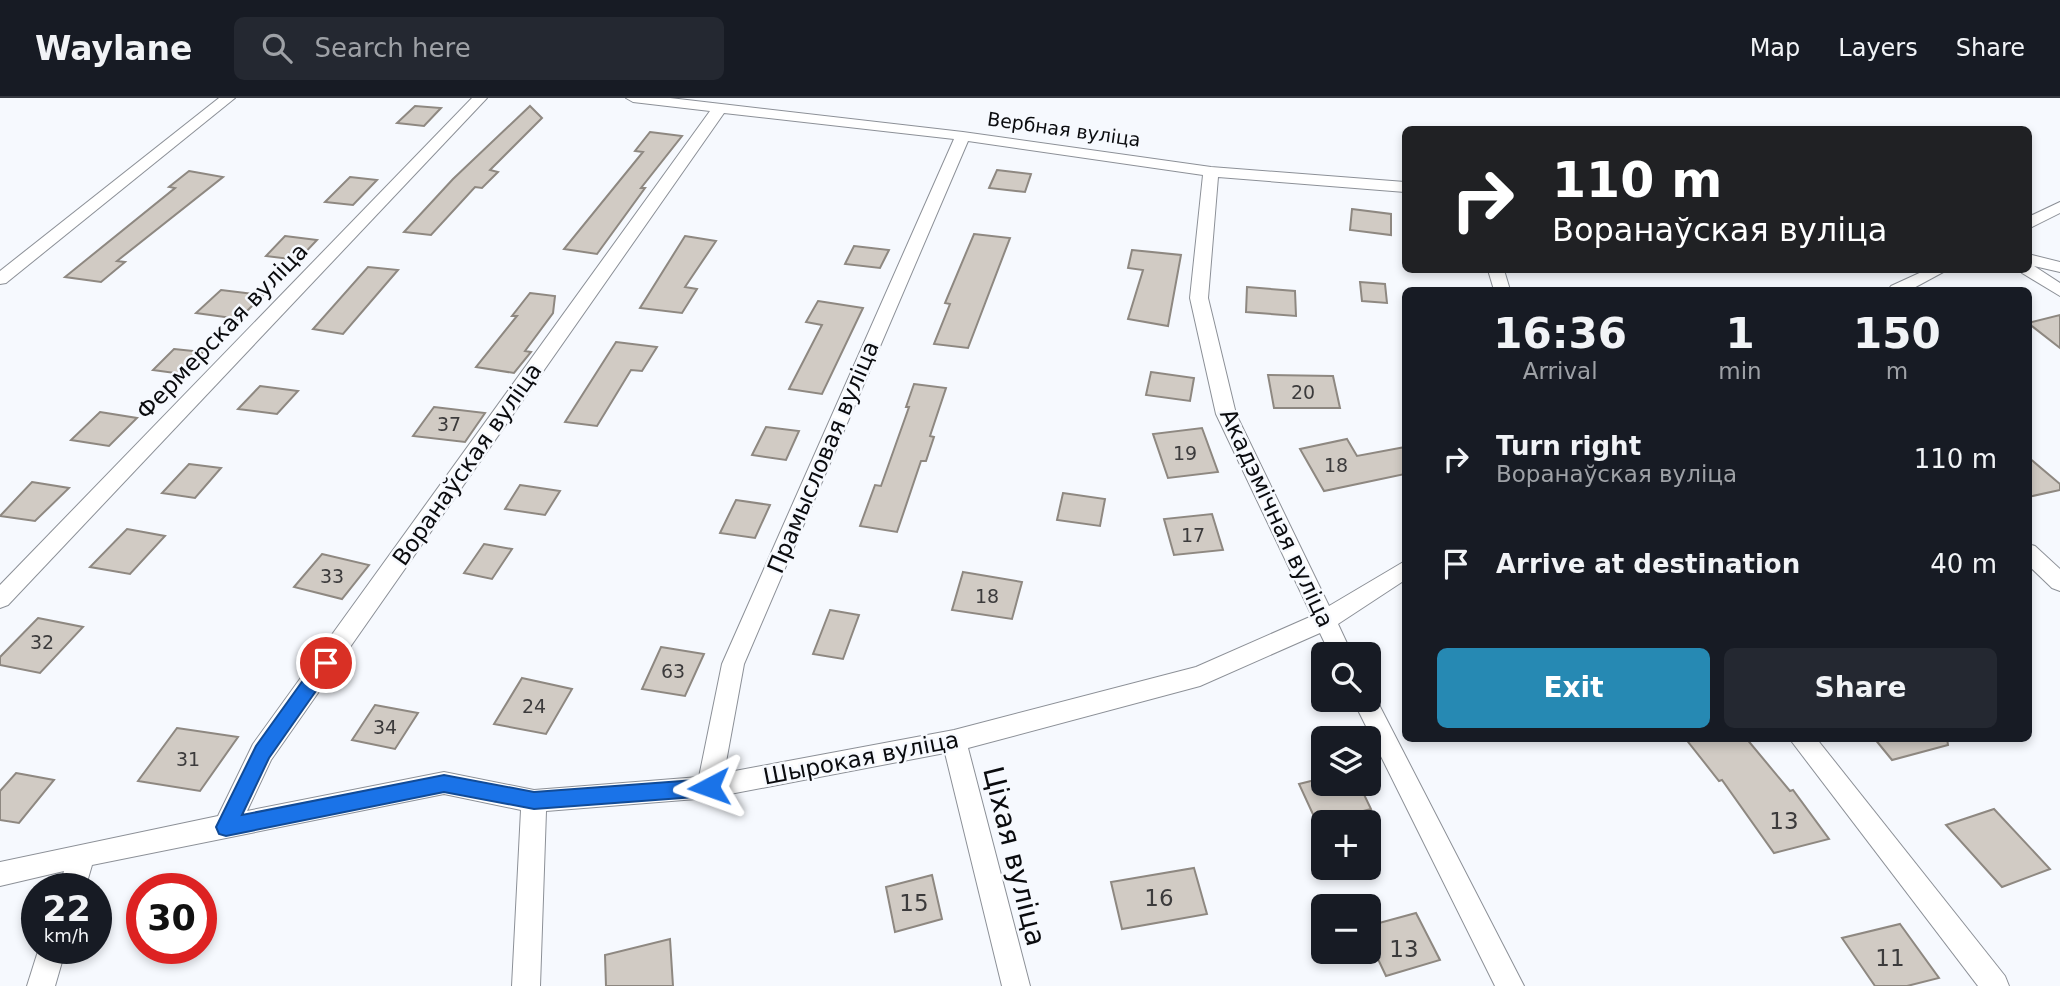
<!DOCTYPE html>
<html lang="en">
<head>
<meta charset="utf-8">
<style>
	:root { --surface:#171b24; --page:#242831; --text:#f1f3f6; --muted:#9ea1a6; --line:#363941; --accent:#2689b3 }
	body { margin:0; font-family:"DejaVu Sans",sans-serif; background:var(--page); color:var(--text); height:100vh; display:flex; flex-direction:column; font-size:26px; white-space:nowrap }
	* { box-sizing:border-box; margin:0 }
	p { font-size:23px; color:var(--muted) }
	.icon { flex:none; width:38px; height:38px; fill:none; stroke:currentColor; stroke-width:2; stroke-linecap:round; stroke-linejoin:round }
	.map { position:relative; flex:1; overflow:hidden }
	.side { position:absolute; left:1402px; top:189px; width:630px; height:455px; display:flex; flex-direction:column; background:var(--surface); border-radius:10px; box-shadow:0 4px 10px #0003 }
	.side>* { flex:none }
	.banner { position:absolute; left:1402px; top:28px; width:630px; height:147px; border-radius:10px; box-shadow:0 4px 10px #0003; background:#202124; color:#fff; overflow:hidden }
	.fabs { position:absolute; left:1311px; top:544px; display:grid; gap:14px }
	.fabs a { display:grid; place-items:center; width:70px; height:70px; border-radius:10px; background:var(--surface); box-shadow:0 4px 10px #0003; font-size:35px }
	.speed { position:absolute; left:21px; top:775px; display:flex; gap:14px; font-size:35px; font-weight:700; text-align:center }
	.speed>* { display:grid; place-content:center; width:91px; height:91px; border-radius:50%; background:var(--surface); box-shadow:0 4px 10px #0003; line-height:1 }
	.speed small { font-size:18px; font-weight:400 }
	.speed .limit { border:10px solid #d22; background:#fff; color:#111 }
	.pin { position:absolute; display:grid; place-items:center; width:60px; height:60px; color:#fff; margin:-30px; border:4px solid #fff; border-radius:50%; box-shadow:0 2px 7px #0007 }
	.me { position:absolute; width:77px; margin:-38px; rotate:266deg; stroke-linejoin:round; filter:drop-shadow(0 0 5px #0008) }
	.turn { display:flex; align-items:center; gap:24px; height:147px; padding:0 35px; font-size:32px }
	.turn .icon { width:91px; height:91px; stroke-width:2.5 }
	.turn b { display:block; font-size:49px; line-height:60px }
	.eta { display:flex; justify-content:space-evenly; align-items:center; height:119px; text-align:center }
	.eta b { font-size:42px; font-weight:700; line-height:49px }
	.button { display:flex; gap:14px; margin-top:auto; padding:14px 35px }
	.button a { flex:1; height:80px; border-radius:10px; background:var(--accent); color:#fff; font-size:28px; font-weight:700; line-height:80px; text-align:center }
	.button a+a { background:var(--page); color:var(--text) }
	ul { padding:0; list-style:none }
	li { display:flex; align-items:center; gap:21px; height:105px; padding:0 35px }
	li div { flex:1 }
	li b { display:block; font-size:26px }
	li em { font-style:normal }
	header { display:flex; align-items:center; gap:42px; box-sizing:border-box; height:98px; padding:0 35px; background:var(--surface); border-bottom:2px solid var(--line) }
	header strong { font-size:33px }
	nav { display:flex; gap:38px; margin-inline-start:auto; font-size:24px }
	.search { width:490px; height:63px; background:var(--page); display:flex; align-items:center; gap:18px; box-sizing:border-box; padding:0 24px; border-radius:10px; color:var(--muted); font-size:26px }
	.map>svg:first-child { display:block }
	.building { fill:#d1cbc4; stroke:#8e8881; stroke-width:2 }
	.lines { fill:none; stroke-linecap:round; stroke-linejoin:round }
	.minor-casing { stroke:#8c9097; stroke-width:2 }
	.minor { fill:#fff; fill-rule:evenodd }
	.route { fill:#1a73e8; stroke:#114b97; stroke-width:2 }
	.labels { text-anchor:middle; stroke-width:5; stroke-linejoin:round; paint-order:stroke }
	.far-street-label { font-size:19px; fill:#0a0b0e; stroke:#f6f9fe }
	.number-label { font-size:19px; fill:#3c3b3c }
	.street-label { font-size:23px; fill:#0a0b0e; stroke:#f6f9fe }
	.near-number-label { font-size:23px; fill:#3c3b3c }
	.near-street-label { font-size:28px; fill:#0a0b0e; stroke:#f6f9fe }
</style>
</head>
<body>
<header>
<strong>Waylane</strong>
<div class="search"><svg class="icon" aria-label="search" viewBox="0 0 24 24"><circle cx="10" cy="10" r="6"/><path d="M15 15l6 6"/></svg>Search here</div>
<nav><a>Map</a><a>Layers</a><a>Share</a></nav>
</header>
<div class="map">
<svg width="2060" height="888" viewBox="0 0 2060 888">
	<rect width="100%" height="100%" fill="#f6f9fe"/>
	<g class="building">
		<polygon points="415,8 441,10 424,28 397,25"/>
		<polygon points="530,8 542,20 490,72 498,74 482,90 475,89 431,137 404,134 453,81"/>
		<polygon points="650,34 682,38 641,90 645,90 597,156 564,151 643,54 635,53"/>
		<polygon points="997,72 1031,76 1025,94 989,90"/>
		<polygon points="189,73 223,79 117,163 125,164 101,184 65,179 175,90 169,89"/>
		<polygon points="350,79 377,82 353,107 325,104"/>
		<polygon points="1352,111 1391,116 1391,137 1350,132"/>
		<polygon points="974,136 1010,140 968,250 934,246 950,206 945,205"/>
		<polygon points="285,138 317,142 298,162 266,158"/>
		<polygon points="685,138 716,143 685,189 697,191 682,215 640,210"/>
		<polygon points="854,148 889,152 880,170 845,166"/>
		<polygon points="1132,152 1181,157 1168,228 1128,221 1143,172 1128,170"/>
		<polygon points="368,169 398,172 343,236 313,231"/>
		<polygon points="1360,184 1385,186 1387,205 1362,203"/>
		<polygon points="1247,189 1295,193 1296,218 1246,214"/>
		<polygon points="221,192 263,197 239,221 196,215"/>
		<polygon points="530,195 555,198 553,215 525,253 531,254 514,275 476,269 517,218 512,218"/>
		<polygon points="818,203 863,210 822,296 789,291 822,227 806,224"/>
		<polygon points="2060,217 2060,250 2028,225"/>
		<polygon points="616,244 657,249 642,273 631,272 597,328 565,324"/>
		<polygon points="174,251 203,254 182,276 153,272"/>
		<polygon points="1151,274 1194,280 1190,303 1146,297"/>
		<polygon points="1268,277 1333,278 1340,310 1274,310"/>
		<polygon points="914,286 946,290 930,338 934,339 926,363 921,363 897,434 860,428 875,387 881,388 909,309 906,309"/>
		<polygon points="260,288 298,293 277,316 238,311"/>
		<polygon points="434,309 485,315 465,344 413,338"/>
		<polygon points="100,314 137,320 109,348 71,342"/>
		<polygon points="766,329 799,333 786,362 752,357"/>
		<polygon points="1202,330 1218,374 1168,380 1153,336"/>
		<polygon points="1347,341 1357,358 1405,349 1405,376 1324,393 1300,351"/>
		<polygon points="2028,359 2060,386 2060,392 2028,399"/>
		<polygon points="189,366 221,370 195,400 162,395"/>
		<polygon points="32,384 69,390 35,423 0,418"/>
		<polygon points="520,387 560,393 545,417 505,411"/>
		<polygon points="1063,395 1105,401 1100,428 1057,422"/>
		<polygon points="736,402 770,407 755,440 720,435"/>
		<polygon points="1212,416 1223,452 1174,457 1164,421"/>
		<polygon points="127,431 165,438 130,476 90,469"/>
		<polygon points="484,446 512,451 492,481 464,475"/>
		<polygon points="322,456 369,467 342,501 294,489"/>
		<polygon points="963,474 1022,484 1012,521 952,512"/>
		<polygon points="830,512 859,517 843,561 813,556"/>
		<polygon points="38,520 83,529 40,575 0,567 0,559"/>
		<polygon points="661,549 704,556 685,598 642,591"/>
		<polygon points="522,580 572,591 546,636 494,626"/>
		<polygon points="375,607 418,615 395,651 352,642"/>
		<polygon points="177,630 238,639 200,693 138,683"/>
		<polygon points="1685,640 1746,640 1790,693 1793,692 1829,741 1774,755 1722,682 1719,683"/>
		<polygon points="1874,640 1947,640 1948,647 1892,662"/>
		<polygon points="16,675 54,682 19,725 0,722 0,693"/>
		<polygon points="1323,680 1323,686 1359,686 1371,711 1317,725 1299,686"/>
		<polygon points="1994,711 2050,771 2002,789 1946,727"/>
		<polygon points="1194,770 1207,816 1122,831 1111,784"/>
		<polygon points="932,777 942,821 895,834 886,789"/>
		<polygon points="1416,815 1440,862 1386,878 1368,840 1368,828"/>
		<polygon points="1900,826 1939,880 1907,888 1875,888 1842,840"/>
		<polygon points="670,841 673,888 606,888 605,857"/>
	</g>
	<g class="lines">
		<g class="minor-casing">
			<g id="minor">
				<polygon points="219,0 235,0 6,185 0,186 0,173"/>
				<polygon points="472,0 487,0 8,507 0,510 0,487"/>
				<path d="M626,0H670L963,34L1211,69L1405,84V94L1218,79L1208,200L1236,316L1329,508L1405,463V482L1338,526L1352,556H1330L1320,535L1200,588L968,650L1030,888H1002L945,655L709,700L546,713L540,888H512L521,712L444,696L92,767L85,791H59L64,773L0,788V764L218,718L253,646L710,13L633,4ZM724,15L954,41L722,566L699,679L534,692L444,674L247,713L271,662ZM968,43L1203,77L1190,200L1216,316L1312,518L1196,569L954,632L724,675L744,566Z"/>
				<polygon points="2060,104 2060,115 2028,131 2028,119"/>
				<polygon points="2028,156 2060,164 2060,174 2034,168 2060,185 2060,198 2022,175 2020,172 2028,172"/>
				<polygon points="1488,172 1504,172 1510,192 1494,192"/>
				<polygon points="1926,172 1947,172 1910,192 1888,192 1891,188"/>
				<polygon points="2028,446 2035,448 2060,471 2060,493 2052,490 2028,467"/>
				<polygon points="1368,593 1373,595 1524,888 1495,888 1353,602 1368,602"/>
				<polygon points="1789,640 1816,640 2005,878 2009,888 1978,888"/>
				<polygon points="39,850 66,850 55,888 27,888"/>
			</g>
		</g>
		<use href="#minor" class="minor"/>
	</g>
	<polygon class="route" points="326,558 332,560 334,565 332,570 269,660 242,717 444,677 534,694 709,681 715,683 718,689 715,695 709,698 534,711 444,694 226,738 219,736 216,729 256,648 319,560"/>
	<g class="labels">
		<g class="far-street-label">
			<text transform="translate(1064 31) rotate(8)" y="7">Вербная вуліца</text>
		</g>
		<g class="number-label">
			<text x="1303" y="301">20</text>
			<text x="449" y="333">37</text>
			<text x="1185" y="362">19</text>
			<text x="1336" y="374">18</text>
			<text x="1193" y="444">17</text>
			<text x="332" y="485">33</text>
			<text x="987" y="505">18</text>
			<text x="42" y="551">32</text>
			<text x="673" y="580">63</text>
			<text x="534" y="615">24</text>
			<text x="385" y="636">34</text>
			<text x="188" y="668">31</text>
		</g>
		<g class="street-label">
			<text transform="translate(222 233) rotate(-46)" y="8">Фермерская вуліца</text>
			<text transform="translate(823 359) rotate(-67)" y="8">Прамысловая вуліца</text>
			<text transform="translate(467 366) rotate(-55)" y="8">Воранаўская вуліца</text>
			<text transform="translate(1277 420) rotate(65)" y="8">Акадэмічная вуліца</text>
			<text transform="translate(861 660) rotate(-11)" y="8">Шырокая вуліца</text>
		</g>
		<g class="near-number-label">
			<text x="1784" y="731">13</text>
			<text x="1159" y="808">16</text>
			<text x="914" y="813">15</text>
			<text x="1404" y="859">13</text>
			<text x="1890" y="868">11</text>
		</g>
		<g class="near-street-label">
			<text transform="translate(1015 758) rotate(76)" y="10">Ціхая вуліца</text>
		</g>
	</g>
</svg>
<div class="fabs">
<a><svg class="icon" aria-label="search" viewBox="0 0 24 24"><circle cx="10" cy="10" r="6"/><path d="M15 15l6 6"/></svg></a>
<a><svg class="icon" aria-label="layers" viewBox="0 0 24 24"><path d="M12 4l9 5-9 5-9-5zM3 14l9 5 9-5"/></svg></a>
<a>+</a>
<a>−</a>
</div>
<div class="speed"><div>22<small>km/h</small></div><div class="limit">30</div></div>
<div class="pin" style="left:326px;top:565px;background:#d93025"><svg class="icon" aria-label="arrive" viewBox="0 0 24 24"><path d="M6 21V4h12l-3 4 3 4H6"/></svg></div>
<svg class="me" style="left:709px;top:689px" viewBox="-20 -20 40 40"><path d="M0-17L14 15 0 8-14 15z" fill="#1a73e8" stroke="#fff" stroke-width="4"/></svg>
<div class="banner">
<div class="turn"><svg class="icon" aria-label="right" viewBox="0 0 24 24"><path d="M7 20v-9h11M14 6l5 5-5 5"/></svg><div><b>110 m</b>Воранаўская вуліца</div></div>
</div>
<section class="side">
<div class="eta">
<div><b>16:36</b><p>Arrival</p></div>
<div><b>1</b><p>min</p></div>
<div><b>150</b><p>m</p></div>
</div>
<ul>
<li><svg class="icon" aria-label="right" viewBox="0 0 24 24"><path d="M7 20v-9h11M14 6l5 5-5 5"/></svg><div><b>Turn right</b><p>Воранаўская вуліца</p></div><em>110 m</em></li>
<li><svg class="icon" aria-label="arrive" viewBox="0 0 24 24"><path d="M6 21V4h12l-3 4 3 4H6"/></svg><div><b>Arrive at destination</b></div><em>40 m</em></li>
</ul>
<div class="button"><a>Exit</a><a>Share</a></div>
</section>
</div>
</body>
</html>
